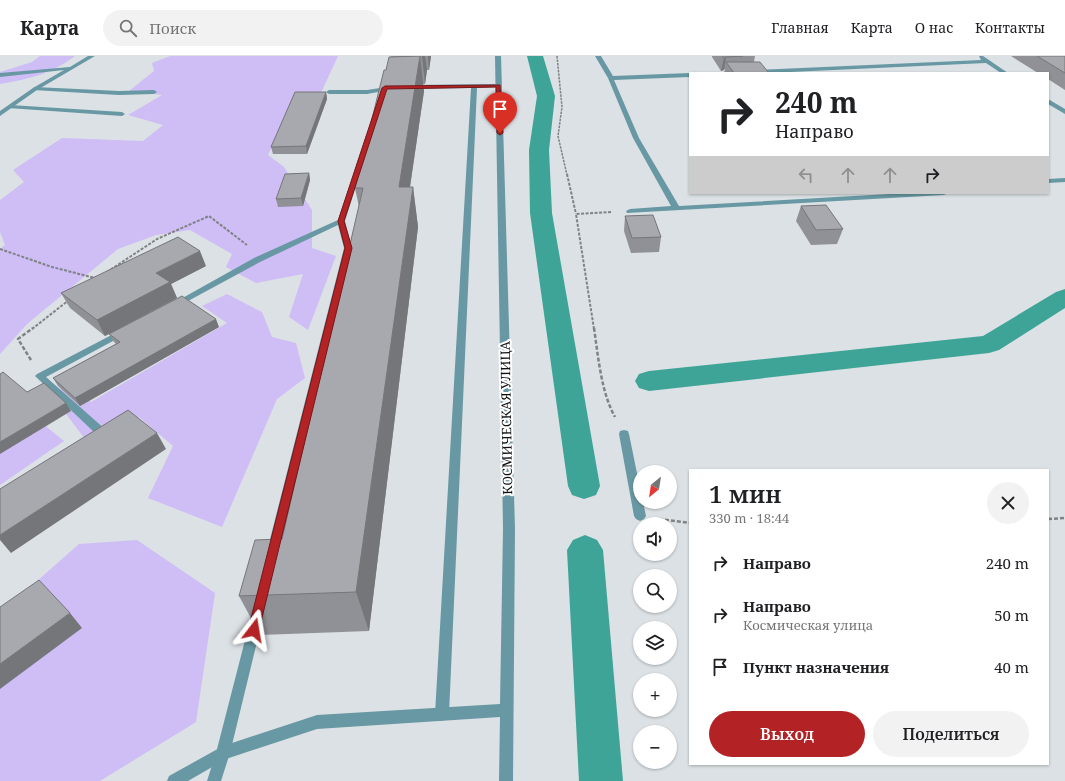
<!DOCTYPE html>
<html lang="ru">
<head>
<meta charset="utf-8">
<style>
	:root { --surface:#fff; --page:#f2f2f2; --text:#202124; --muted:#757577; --line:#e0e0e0; --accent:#b32325 }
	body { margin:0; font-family:"Noto Serif",serif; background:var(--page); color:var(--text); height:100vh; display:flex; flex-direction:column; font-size:15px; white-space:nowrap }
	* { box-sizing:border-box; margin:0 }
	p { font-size:13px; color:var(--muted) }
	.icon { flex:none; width:22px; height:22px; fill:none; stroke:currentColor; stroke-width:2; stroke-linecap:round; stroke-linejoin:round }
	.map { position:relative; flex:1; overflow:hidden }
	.panel { position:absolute; left:689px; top:413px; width:360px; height:296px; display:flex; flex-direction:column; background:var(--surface); border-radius:0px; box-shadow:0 1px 3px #0004 }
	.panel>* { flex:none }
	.banner { position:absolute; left:689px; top:16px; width:360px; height:122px; border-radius:0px; box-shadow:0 1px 3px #0004; background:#fff; color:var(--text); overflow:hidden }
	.needle { width:26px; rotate:210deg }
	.controls { position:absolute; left:633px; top:409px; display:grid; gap:8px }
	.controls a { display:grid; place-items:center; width:44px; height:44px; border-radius:50%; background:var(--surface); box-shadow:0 1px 3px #0004; font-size:20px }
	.pin { position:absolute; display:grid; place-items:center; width:34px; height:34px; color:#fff; margin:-41px -17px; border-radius:50% 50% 50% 0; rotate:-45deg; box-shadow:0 0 4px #0007 }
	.pin .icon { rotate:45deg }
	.me { position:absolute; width:44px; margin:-22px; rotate:14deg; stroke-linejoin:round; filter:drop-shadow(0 0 3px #0008) }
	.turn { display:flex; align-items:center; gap:14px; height:84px; padding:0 20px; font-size:18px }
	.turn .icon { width:52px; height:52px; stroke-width:2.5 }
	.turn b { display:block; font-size:28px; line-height:34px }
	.lanes { display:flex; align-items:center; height:38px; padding:0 20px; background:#0003; justify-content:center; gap:20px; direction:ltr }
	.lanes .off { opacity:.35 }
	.round { display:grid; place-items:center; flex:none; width:42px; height:42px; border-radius:21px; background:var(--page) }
	.summary { display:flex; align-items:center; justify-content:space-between; height:68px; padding:0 20px }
	h1 { font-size:24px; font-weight:600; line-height:30px }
	.action { display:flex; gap:8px; margin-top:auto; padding:8px 20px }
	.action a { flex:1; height:46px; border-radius:24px; background:var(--accent); color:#fff; font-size:16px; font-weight:600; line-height:46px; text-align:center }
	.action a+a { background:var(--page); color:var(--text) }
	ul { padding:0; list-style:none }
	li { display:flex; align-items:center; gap:12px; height:52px; padding:0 20px }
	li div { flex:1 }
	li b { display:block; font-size:15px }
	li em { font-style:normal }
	header { display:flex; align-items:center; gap:24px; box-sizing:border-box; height:56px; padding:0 20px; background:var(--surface); border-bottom:1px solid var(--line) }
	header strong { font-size:19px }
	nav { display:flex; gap:22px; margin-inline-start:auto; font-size:14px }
	.search { width:280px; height:36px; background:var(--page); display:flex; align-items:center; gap:10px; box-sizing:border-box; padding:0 14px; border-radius:22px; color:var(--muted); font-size:15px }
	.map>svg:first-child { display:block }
	.green { fill:#cfbdf6 }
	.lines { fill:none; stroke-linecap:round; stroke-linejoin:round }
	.canal { fill:#3ea498; fill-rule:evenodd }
	.path-far2 { stroke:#7f8385; stroke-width:1.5; stroke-dasharray:2.5 1; stroke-linecap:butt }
	.path-far1 { stroke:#7f8385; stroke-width:2; stroke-dasharray:3 1.5; stroke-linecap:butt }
	.path { stroke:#7f8385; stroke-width:2.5; stroke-dasharray:4 2; stroke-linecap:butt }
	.service { fill:#6898a3; fill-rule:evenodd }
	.minor { fill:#6898a3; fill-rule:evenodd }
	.tertiary { fill:#6898a3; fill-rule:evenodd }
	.wall { fill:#909196 }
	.shaded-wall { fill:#75767a }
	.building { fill:#a7a9ae; stroke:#75767a }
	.route { fill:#b32325; stroke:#741718 }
	.labels { text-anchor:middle; stroke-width:4; stroke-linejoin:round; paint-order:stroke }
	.street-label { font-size:13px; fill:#0e1011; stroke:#fff }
</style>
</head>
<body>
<header>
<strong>Карта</strong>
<div class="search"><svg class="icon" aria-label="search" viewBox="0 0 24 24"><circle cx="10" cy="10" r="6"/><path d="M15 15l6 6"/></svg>Поиск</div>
<nav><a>Главная</a><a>Карта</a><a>О нас</a><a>Контакты</a></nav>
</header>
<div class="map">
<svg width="1065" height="725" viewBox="0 0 1065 725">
	<rect width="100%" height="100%" fill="#dce1e5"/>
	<g class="green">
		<path d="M40,0H75C53,17 27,24 0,28V16L32,6Z"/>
		<polygon points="170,0 338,0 319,41 295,42 268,99 284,111 312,154 312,192 336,200 308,274 289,261 303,218 256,227 226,211 232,198 190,174 156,179 118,193 27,268 0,298 0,193 5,189 0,176 0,144 24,126 13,114 62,82 143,85 163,69 128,59 162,39 129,35 154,15 152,7"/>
		<polygon points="227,238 262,256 272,281 296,287 305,322 277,343 222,471 148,442 173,390 139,361 91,391 54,342 67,324 91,346 227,267 202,250"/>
		<polygon points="0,333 64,385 0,429"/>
		<polygon points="137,484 215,537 196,666 100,725 0,725 0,558 79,488"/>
	</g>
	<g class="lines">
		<g class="canal">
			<polygon points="527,0 543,0 555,40 549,94 552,157 600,430 596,439 584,443 572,439 568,430 530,157 529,94 537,40"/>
			<polygon points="1065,233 1065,252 999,294 989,297 649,335 639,332 635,325 639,318 649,315 983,280 1056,236"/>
			<polygon points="585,479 597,484 603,494 623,725 579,725 567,494 573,484"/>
		</g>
		<polyline class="path-far2" points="557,0 562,51 558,80 567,119"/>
		<g class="path-far1">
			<polyline points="567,118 576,158"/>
			<polyline points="0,193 52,211 95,222"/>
			<polyline points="107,216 157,183 209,160 247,189"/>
			<polyline points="32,273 69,244"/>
			<polyline points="594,273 576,158 612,156"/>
		</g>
		<g class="path">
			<path d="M594,272C598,299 601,336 615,361"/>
			<polyline points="31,304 18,283 33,272"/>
			<polyline points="659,463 690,467"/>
			<polyline points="1048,463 1065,462"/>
		</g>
		<g class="service">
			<polygon points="499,28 502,30 501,31 477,32 449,658 447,663 442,665 437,663 435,658 471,32 411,33 408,31 411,29"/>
			<polygon points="393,30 396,32 395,33 367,38 329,38 326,36 329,34 367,34"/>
			<polygon points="35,31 119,35 154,34 157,36 154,38 119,39 33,34 33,32"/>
			<polygon points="10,49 122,56 125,58 122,60 8,52 7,51"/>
			<polygon points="368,81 371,83 345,165 352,192 279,495 277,498 273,500 269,498 267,495 344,192 338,169 260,206 177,251 174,252 170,249 254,202 338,164 365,83"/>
			<polygon points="123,273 127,276 126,278 46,321 106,374 107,377 102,383 98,384 94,383 93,380 95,377 35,320 37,318"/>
			<polygon points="624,374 628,375 629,378 640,432 640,446 643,446 646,460 644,463 640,465 636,463 634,460 619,378 620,375"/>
			<polygon points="258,551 262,553 264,557 230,697 221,725 207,725 216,697 252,557 254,553"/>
		</g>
		<g class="minor">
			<polygon points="88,0 95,0 37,34 0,60 0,55 33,32 64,14 0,21 0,17 70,11"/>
			<polygon points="595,0 601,0 613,20 690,17 690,21 614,24 639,82 679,150 907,137 948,137 944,139 627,157 626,155 630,153 671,150 633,82 608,22"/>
			<polygon points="979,0 983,0 1008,17 1001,17 986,7 768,17 751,16 754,14 981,4"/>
			<polygon points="1048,43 1065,53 1065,58 1048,48"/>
			<polygon points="1065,122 1065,126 1048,127 1048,123"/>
		</g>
		<polygon class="tertiary" points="495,0 501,0 515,473 513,725 499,725 500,661 317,673 226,703 188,725 167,725 169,720 223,690 317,659 500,648 503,473"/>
	</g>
	<g class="wall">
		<polygon points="391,0 431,0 429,14 427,14 425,28 423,28 424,35 410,131 413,131 418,171 369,575 260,579 239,540 282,483 359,151 355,132 386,14"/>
		<polygon points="712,0 755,0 754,6 769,17 724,17 725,13 721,15 712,1"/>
		<polygon points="1011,0 1065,0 1065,34 1048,23 1048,17 1038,17"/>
		<polygon points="326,36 327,43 307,98 273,98 271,91"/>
		<polygon points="309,117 310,124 303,150 278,151 276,143"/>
		<polygon points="801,150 843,173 837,188 811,189 796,165"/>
		<polygon points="625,160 661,181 659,196 631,197 624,175"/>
		<polygon points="206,210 171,228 177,242 105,280 70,252 61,237"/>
		<polygon points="219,271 80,350 58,330 53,322 116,288 114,286 109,278"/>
	</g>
	<g class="shaded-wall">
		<polygon points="420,0 424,35 404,171 399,131"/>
		<polygon points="422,0 425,0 427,14 425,28"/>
		<polygon points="428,0 431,0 429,14"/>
		<polygon points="726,1 724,14 721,15 724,2"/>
		<polygon points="326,36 327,43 307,98 306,90"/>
		<polygon points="309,117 310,124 303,150 301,142"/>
		<polygon points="413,131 418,171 369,575 356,536"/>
		<polygon points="200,195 206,210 171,228 177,242 105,280 97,264 156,217"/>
		<polygon points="216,263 219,271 80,350 75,342"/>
		<polygon points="66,347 71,355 0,398 0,386"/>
		<polygon points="157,377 166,393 11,497 0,484 0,479"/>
		<polygon points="70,557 82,572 0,633 0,608"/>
	</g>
	<g class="building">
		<polygon points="420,0 399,131 413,131 356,536 239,540 255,484 282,483 363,132 355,132 384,14 386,14 389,1"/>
		<polygon points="722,0 743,0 726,1 724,2"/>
		<polygon points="1037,0 1065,0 1065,17"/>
		<polygon points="726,6 760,6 769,17 734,17"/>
		<polygon points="295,36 326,36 306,90 271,91"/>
		<polygon points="309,117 301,142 276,143 285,118"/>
		<polygon points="826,149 843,173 816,174 801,150"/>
		<polygon points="653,159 661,181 632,182 625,160"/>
		<polygon points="178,181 200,195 156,217 170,226 97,264 61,237"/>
		<polygon points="182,240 216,263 75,342 53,322 120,286 109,278"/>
		<polygon points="3,316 27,336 44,327 66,347 0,386 0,318"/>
		<polygon points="128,354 157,377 0,479 0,433"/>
		<polygon points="39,524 70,557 0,608 0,551"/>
	</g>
	<polygon class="route" points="500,29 503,77 500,79 497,77 496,31 387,33 344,165 352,192 259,574 258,578 254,580 249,578 248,574 345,192 338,165 382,32 385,30"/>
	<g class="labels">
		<g class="street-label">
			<text transform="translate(506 362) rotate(-91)" y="5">КОСМИЧЕСКАЯ УЛИЦА</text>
		</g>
	</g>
</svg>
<div class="controls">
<a><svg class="needle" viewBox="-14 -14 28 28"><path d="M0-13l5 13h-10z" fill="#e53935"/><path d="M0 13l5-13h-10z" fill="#757577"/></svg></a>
<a><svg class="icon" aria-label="sound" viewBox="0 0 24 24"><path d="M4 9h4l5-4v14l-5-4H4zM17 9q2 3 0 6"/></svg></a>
<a><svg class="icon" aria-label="search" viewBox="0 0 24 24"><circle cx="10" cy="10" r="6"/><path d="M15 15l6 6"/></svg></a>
<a><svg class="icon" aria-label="layers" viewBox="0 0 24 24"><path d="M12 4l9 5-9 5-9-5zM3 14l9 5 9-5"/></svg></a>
<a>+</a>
<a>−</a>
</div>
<div class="pin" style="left:500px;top:77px;background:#d93025"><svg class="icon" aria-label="arrive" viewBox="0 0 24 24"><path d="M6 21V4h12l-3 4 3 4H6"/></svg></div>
<svg class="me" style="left:254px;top:574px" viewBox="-20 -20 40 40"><path d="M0-17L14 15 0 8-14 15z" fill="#b32325" stroke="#fff" stroke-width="4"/></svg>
<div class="banner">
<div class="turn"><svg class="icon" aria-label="right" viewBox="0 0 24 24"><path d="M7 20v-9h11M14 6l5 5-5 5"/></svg><div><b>240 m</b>Направо</div></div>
<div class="lanes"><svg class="icon off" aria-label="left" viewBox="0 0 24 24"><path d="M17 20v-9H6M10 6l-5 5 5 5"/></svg><svg class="icon off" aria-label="ahead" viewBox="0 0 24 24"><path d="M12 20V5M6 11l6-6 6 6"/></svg><svg class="icon off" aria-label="ahead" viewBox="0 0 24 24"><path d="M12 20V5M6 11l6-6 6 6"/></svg><svg class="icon" aria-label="right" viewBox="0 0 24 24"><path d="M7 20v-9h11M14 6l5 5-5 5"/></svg></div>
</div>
<section class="panel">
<div class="summary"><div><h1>1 мин</h1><p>330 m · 18:44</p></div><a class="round"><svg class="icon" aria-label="close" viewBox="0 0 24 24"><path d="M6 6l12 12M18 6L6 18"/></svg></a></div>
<ul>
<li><svg class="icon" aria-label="right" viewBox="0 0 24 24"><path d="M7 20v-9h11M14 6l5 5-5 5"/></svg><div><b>Направо</b></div><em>240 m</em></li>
<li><svg class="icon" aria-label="right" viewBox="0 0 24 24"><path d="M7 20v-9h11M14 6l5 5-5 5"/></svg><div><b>Направо</b><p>Космическая улица</p></div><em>50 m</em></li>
<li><svg class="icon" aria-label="arrive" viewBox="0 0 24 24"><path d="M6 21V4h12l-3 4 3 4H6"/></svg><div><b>Пункт назначения</b></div><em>40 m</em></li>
</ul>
<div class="action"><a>Выход</a><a>Поделиться</a></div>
</section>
</div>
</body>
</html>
